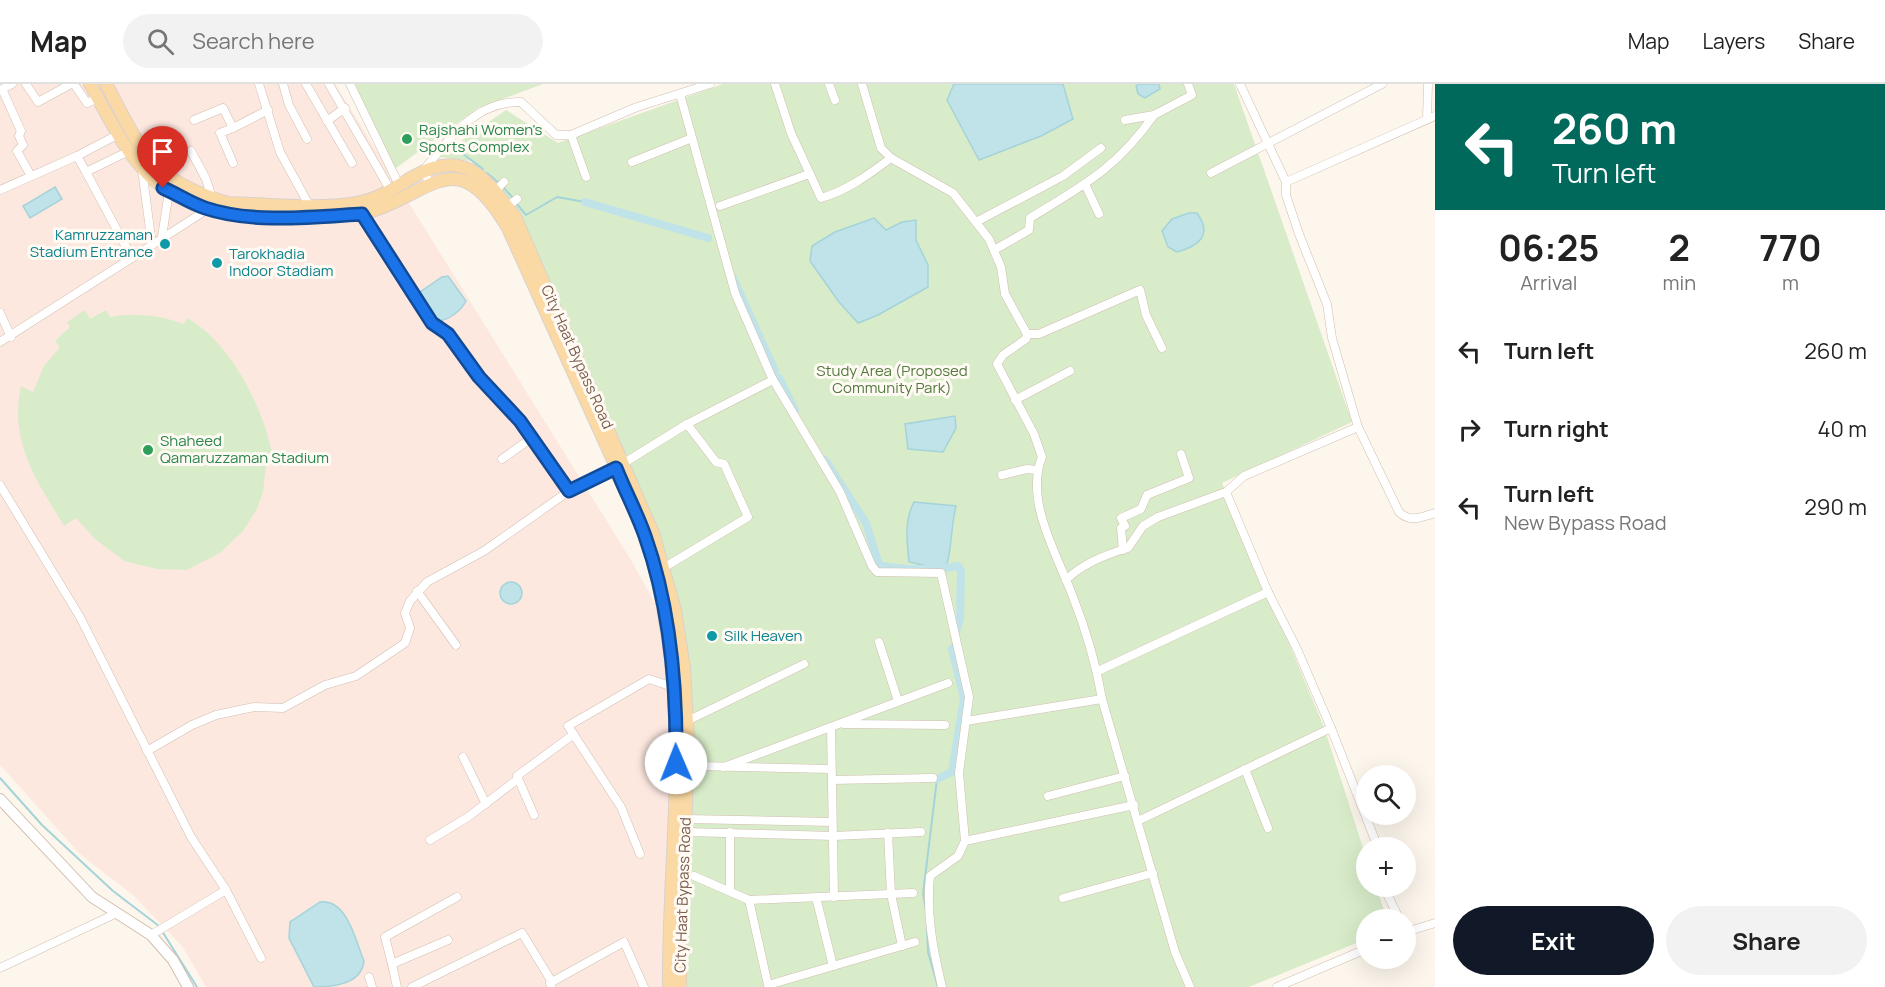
<!DOCTYPE html>
<html lang="en">
<head>
<meta charset="utf-8">
<style>
	:root { --surface:#fff; --page:#f2f2f2; --text:#222; --muted:#767676; --line:#e0e0e0; --accent:#111827 }
	body { margin:0; font-family:Manrope,sans-serif; background:var(--page); color:var(--text); height:100vh; display:flex; flex-direction:column; font-size:22px; white-space:nowrap }
	* { box-sizing:border-box; margin:0 }
	p { font-size:20px; color:var(--muted) }
	.icon { flex:none; width:33px; height:33px; fill:none; stroke:currentColor; stroke-width:2; stroke-linecap:round; stroke-linejoin:round }
	.map { position:relative; flex:1; overflow:hidden }
	.side { display:flex; flex-direction:column; background:var(--surface); width:450px }
	.side>* { flex:none }
	.banner { background:#00695c; color:#fff; overflow:hidden }
	.tools { position:absolute; left:1356px; top:681px; display:grid; gap:12px }
	.tools a { display:grid; place-items:center; width:60px; height:60px; border-radius:50%; background:var(--surface); box-shadow:0 6px 24px #0002; font-size:30px }
	.pin { position:absolute; display:grid; place-items:center; width:51px; height:51px; color:#fff; margin:-62px -26px; border-radius:50% 50% 50% 0; rotate:-45deg; box-shadow:0 0 6px #0007 }
	.pin .icon { rotate:45deg }
	.me { position:absolute; width:66px; margin:-33px; rotate:359deg; stroke-linejoin:round; filter:drop-shadow(0 0 4px #0008) }
	.turn { display:flex; align-items:center; gap:21px; height:126px; padding:0 18px; font-size:27px }
	.turn .icon { width:78px; height:78px; stroke-width:2.5 }
	.turn b { display:block; font-size:42px; line-height:51px }
	.eta { display:flex; justify-content:space-evenly; align-items:center; height:102px; text-align:center }
	.eta b { font-size:36px; font-weight:700; line-height:42px }
	.button { display:flex; gap:12px; margin-top:auto; padding:12px 18px }
	.button a { flex:1; height:69px; border-radius:36px; background:var(--accent); color:#fff; font-size:24px; font-weight:700; line-height:69px; text-align:center }
	.button a+a { background:var(--page); color:var(--text) }
	ul { padding:0; list-style:none }
	li { display:flex; align-items:center; gap:18px; height:78px; padding:0 18px }
	li div { flex:1 }
	li b { display:block; font-size:22px }
	li em { font-style:normal }
	header { display:flex; align-items:center; gap:36px; box-sizing:border-box; height:84px; padding:0 30px; background:var(--surface); border-bottom:2px solid var(--line) }
	header strong { font-size:28px }
	nav { display:flex; gap:33px; margin-inline-start:auto; font-size:21px }
	.search { width:420px; height:54px; background:var(--page); display:flex; align-items:center; gap:15px; box-sizing:border-box; padding:0 21px; border-radius:33px; color:var(--muted); font-size:22px }
	main { display:flex; flex:1; min-height:0 }
	.map>svg:first-child { display:block }
	.commercial { fill:#fde8e0 }
	.green { fill:#d8ecc9 }
	.water { fill:#bfe3e8; stroke:#a5d3da; stroke-width:1.5 }
	.lines { fill:none; stroke-linecap:round; stroke-linejoin:round }
	.stream { stroke:#a5d3da; stroke-width:2 }
	.canal { stroke:#bfe3e8; stroke-width:8 }
	.minor-casing { stroke:#d1beb0; stroke-width:9 }
	.tertiary-casing { stroke:#d1beb0; stroke-width:12 }
	.primary-casing { stroke:#dad1cd; stroke-width:14 }
	.minor { stroke:#fff; stroke-width:8 }
	.tertiary { stroke:#fff; stroke-width:10 }
	.primary { stroke:#fbd9a5; stroke-width:12 }
	.route-casing { stroke:#114b97; stroke-width:15 }
	.route { stroke:#1a73e8; stroke-width:10 }
	.leisure-dot { fill:#2e9e5b; stroke:#fffaf3; stroke-width:2 }
	.culture-dot { fill:#0f9aa8; stroke:#fffaf3; stroke-width:2 }
	.labels { text-anchor:middle; stroke-width:6; stroke-linejoin:round; paint-order:stroke }
	.leisure-label { font-size:15px; fill:#27864d; stroke:#fffaf3; text-anchor:start }
	.culture-label { font-size:15px; fill:#0d838f; stroke:#fffaf3; text-anchor:start }
	.street-label { font-size:15px; fill:#7a5c4d; stroke:#fffaf3 }
	.park-label { font-size:15px; fill:#537a41; stroke:#fffaf3 }
</style>
</head>
<body>
<header>
<strong>Map</strong>
<div class="search"><svg class="icon" aria-label="search" viewBox="0 0 24 24"><circle cx="10" cy="10" r="6"/><path d="M15 15l6 6"/></svg>Search here</div>
<nav><a>Map</a><a>Layers</a><a>Share</a></nav>
</header>
<main>
<div class="map">
<svg width="1435" height="903" viewBox="0 0 1435 903">
	<rect width="100%" height="100%" fill="#fdf6ec"/>
	<polygon class="commercial" points="0,0 335,0 631,476 663,534 669,625 669,903 206,903 182,862 133,811 80,770 0,681"/>
	<g class="green">
		<polygon points="354,0 543,0 478,24 392,87"/>
		<polygon points="723,0 1234,0 1352,338 1222,399 1324,643 1366,773 1366,802 1376,803 1387,835 1366,836 1366,855 1249,903 685,903 689,654 671,492 606,327 528,146 471,77 438,73 506,26 558,59"/>
		<path d="M85,226L90,235L106,226L110,233C136,228 162,232 184,240L187,234C233,259 267,331 274,380L266,381L263,408L257,425L243,447L220,469L187,486L157,485L124,477L95,455L76,434L64,442C36,395 9,359 21,302L33,308L44,282L60,263L55,257L70,243L67,238Z"/>
	</g>
	<g class="water">
		<polygon points="954,0 1063,0 1073,35 1041,52 979,76 947,16"/>
		<polygon points="1139,0 1159,0 1160,5 1145,14 1138,10 1136,2"/>
		<polygon points="55,103 62,115 30,134 23,122"/>
		<path d="M1189,129H1197C1213,151 1199,162 1177,168L1168,163L1162,147L1172,135Z"/>
		<polygon points="874,134 886,146 902,138 916,136 916,156 928,181 928,203 878,231 858,239 839,218 810,177 812,162 835,148"/>
		<path d="M448,192L466,217C461,227 448,237 437,237L419,215L420,208L442,193Z"/>
		<polygon points="955,332 956,344 943,368 908,365 905,340"/>
		<path d="M914,418L956,422C951,442 952,461 947,480L932,483L909,478C907,457 904,437 914,418Z"/>
		<circle cx="511" cy="509" r="11"/>
		<path d="M320,818C347,814 356,858 364,877C362,901 332,903 314,903L289,854L290,838Z"/>
	</g>
	<g class="lines">
		<g class="stream">
			<polyline points="458,66 483,85"/>
			<polyline points="487,89 499,99"/>
			<polyline points="503,103 512,113"/>
			<polyline points="516,119 526,131 557,113 585,118"/>
			<polyline points="952,565 953,557"/>
			<polyline points="0,694 42,741 113,807 159,842"/>
			<polyline points="926,826 923,810 937,695"/>
			<polyline points="927,844 928,868 938,903"/>
			<polyline points="162,847 197,903"/>
		</g>
		<g class="canal">
			<polyline points="585,118 708,154"/>
			<polyline points="733,194 775,287"/>
			<polyline points="779,294 795,326"/>
			<path d="M825,376L866,439L879,481C898,486 938,486 958,482L961,487L960,535L955,551"/>
			<polyline points="937,695 952,688 964,614 952,565"/>
		</g>
		<g class="minor-casing">
			<g id="minor">
				<polyline points="12,0 2,5 21,47 19,52 23,61 17,67 31,92"/>
				<polyline points="26,0 38,18 71,0"/>
				<polyline points="74,0 87,19 98,14"/>
				<polyline points="259,0 280,68 309,121"/>
				<polyline points="283,0 289,21 307,55"/>
				<polyline points="306,0 352,79"/>
				<polyline points="329,0 391,107"/>
				<polyline points="350,0 399,101"/>
				<path d="M775,0L791,49L821,114C848,106 868,91 891,74"/>
				<polyline points="829,0 835,16"/>
				<path d="M862,0L881,64L891,74L953,109L989,155L1001,183L1005,210L1027,250L1026,255L1003,271L997,280L1034,350L1042,373C1024,417 1058,472 1073,513C1086,546 1096,580 1102,615L1175,868L1190,903"/>
				<path d="M1240,0L1286,98V111L1299,150L1327,220L1332,254L1358,343L1399,428C1410,439 1421,433 1435,429"/>
				<path d="M680,10L735,209L772,294L840,408L872,482L877,488L941,489L969,613L959,689L965,757L958,772L930,792C926,829 933,866 942,903"/>
				<polyline points="1427,35 1428,0"/>
				<polyline points="194,36 223,24 233,44 268,26"/>
				<polyline points="1125,36 1154,31 1192,11 1188,0"/>
				<polyline points="327,37 345,24"/>
				<polyline points="233,44 220,49 233,79"/>
				<polyline points="119,50 77,72 86,88 129,67"/>
				<polyline points="571,51 586,93"/>
				<polyline points="452,64 453,60"/>
				<polyline points="191,67 206,95 212,114"/>
				<polyline points="632,78 692,54"/>
				<polyline points="142,85 152,161 208,125"/>
				<polyline points="86,88 132,174"/>
				<polyline points="1211,89 1382,0"/>
				<polyline points="1286,98 1435,32"/>
				<path d="M429,99L424,86C449,54 476,17 521,18L556,51H571L637,23L710,0"/>
				<polyline points="1085,100 1099,130"/>
				<polyline points="499,103 504,98"/>
				<polyline points="0,106 77,72"/>
				<polyline points="513,118 517,115"/>
				<polyline points="720,122 809,90"/>
				<polyline points="362,130 432,239 448,250 479,293 521,337 569,407"/>
				<polyline points="976,138 1063,92 1101,64"/>
				<polyline points="162,153 171,94"/>
				<path d="M994,166L1029,146L1030,134C1084,101 1117,84 1154,31"/>
				<polyline points="0,229 11,253"/>
				<polyline points="1027,250 1039,250 1140,206 1146,231 1162,264"/>
				<polyline points="0,258 152,161"/>
				<polyline points="1015,316 1070,287"/>
				<polyline points="502,375 533,353"/>
				<polyline points="1002,391 1027,385 1037,386"/>
				<polyline points="0,401 80,533 191,753 226,806 261,874"/>
				<polyline points="1226,408 1268,508"/>
				<polyline points="1123,466 1121,444 1125,442 1121,434 1141,425 1147,411 1189,394 1181,370"/>
				<polyline points="665,483 748,433 724,380 716,378 687,340"/>
				<path d="M1066,496C1082,480 1107,470 1128,464L1143,442L1158,433L1226,408L1244,392L1358,343"/>
				<polyline points="417,507 456,561"/>
				<polyline points="879,558 898,617"/>
				<polyline points="1098,587 1268,508 1297,565 1331,644 1138,737"/>
				<polyline points="687,637 804,580"/>
				<polyline points="966,637 1102,615"/>
				<polyline points="844,640 945,641"/>
				<polyline points="831,643 834,813"/>
				<polyline points="1331,644 1377,761 1375,764"/>
				<polyline points="147,667 192,641 216,631 254,623 283,624 325,601 356,592 405,559 410,544 405,529 410,517 427,498 484,467 569,407 616,384 687,340 773,296"/>
				<polyline points="463,673 486,720"/>
				<polyline points="696,682 831,685"/>
				<polyline points="724,683 948,599"/>
				<polyline points="1245,685 1268,744"/>
				<polyline points="832,696 933,694"/>
				<polyline points="1048,712 1125,692"/>
				<polyline points="534,731 517,692 574,650"/>
				<polyline points="685,735 832,738"/>
				<polyline points="685,748 834,752 921,748"/>
				<polyline points="888,749 891,810 902,862"/>
				<polyline points="430,756 468,733 518,695"/>
				<polyline points="965,757 1134,721"/>
				<polyline points="640,770 621,723 568,642 649,595 673,603"/>
				<polyline points="694,792 749,816 913,809"/>
				<polyline points="1383,802 1400,836"/>
				<polyline points="730,807 730,748"/>
				<polyline points="816,813 833,882"/>
				<polyline points="1063,814 1153,789"/>
				<polyline points="749,816 768,901 915,858"/>
				<polyline points="1406,848 1435,839"/>
				<polyline points="151,851 226,806"/>
				<polyline points="448,856 392,880 385,853 457,813"/>
				<polyline points="392,880 397,903"/>
				<polyline points="0,884 117,829"/>
				<polyline points="369,893 372,903"/>
				<polyline points="551,901 550,899 624,858 644,903"/>
				<polyline points="412,903 522,849 552,898"/>
				<polyline points="1277,903 1366,865"/>
			</g>
		</g>
		<g class="tertiary-casing">
			<polyline id="tertiary" points="0,715 92,813 151,851 173,876 188,903"/>
		</g>
		<g class="primary-casing">
			<g id="primary">
				<path d="M90,0C109,33 125,70 154,96C208,144 295,135 362,130C432,112 455,54 508,144C538,211 568,277 598,343C614,379 632,415 645,452C660,494 667,541 672,585C683,691 668,797 669,903"/>
				<path d="M106,0C142,67 150,96 228,119C270,120 316,126 357,119C378,115 393,105 411,94C464,63 485,93 515,133L653,449L675,526L684,584L688,658L680,903"/>
			</g>
		</g>
		<use href="#minor" class="minor"/>
		<use href="#tertiary" class="tertiary"/>
		<use href="#primary" class="primary"/>
	</g>
	<g class="lines">
		<g class="route-casing">
			<path id="route" d="M163,104C177,110 190,119 205,124C252,140 313,133 362,130L432,239L448,250L479,293L520,337L569,407L616,384C625,407 637,429 645,452C670,522 677,605 676,679"/>
		</g>
		<use href="#route" class="route"/>
	</g>
	<g class="leisure-dot">
		<circle cx="407" cy="55" r="6"/>
		<circle cx="148" cy="366" r="6"/>
	</g>
	<g class="culture-dot">
		<circle cx="165" cy="160" r="6"/>
		<circle cx="217" cy="179" r="6"/>
		<circle cx="712" cy="552" r="6"/>
	</g>
	<g class="labels">
		<g class="leisure-label">
			<text x="419" y="51">Rajshahi Women's<tspan x="419" dy="17">Sports Complex</tspan></text>
			<text x="160" y="362">Shaheed<tspan x="160" dy="17">Qamaruzzaman Stadium</tspan></text>
		</g>
		<g class="culture-label">
			<text x="153" y="156" text-anchor="end">Kamruzzaman<tspan x="153" dy="17">Stadium Entrance</tspan></text>
			<text x="229" y="175">Tarokhadia<tspan x="229" dy="17">Indoor Stadiam</tspan></text>
			<text x="724" y="557">Silk Heaven</text>
		</g>
		<g class="street-label">
			<text transform="translate(577 273) rotate(66)" y="5">City Haat Bypass Road</text>
			<text transform="translate(683 811) rotate(-88)" y="5">City Haat Bypass Road</text>
		</g>
		<g class="park-label">
			<text x="892" y="292">Study Area (Proposed<tspan x="892" dy="17">Community Park)</tspan></text>
		</g>
	</g>
</svg>
<div class="tools">
<a><svg class="icon" aria-label="search" viewBox="0 0 24 24"><circle cx="10" cy="10" r="6"/><path d="M15 15l6 6"/></svg></a>
<a>+</a>
<a>−</a>
</div>
<div class="pin" style="left:163px;top:104px;background:#d93025"><svg class="icon" aria-label="arrive" viewBox="0 0 24 24"><path d="M6 21V4h12l-3 4 3 4H6"/></svg></div>
<svg class="me" style="left:676px;top:679px" viewBox="-20 -20 40 40"><circle r="19" fill="#fff"/><path d="M0-13L10 11 0 6-10 11z" fill="#1a73e8"/></svg>
</div>
<section class="side">
<div class="banner">
<div class="turn"><svg class="icon" aria-label="left" viewBox="0 0 24 24"><path d="M17 20v-9H6M10 6l-5 5 5 5"/></svg><div><b>260 m</b>Turn left</div></div>
</div>
<div class="eta">
<div><b>06:25</b><p>Arrival</p></div>
<div><b>2</b><p>min</p></div>
<div><b>770</b><p>m</p></div>
</div>
<ul>
<li><svg class="icon" aria-label="left" viewBox="0 0 24 24"><path d="M17 20v-9H6M10 6l-5 5 5 5"/></svg><div><b>Turn left</b></div><em>260 m</em></li>
<li><svg class="icon" aria-label="right" viewBox="0 0 24 24"><path d="M7 20v-9h11M14 6l5 5-5 5"/></svg><div><b>Turn right</b></div><em>40 m</em></li>
<li><svg class="icon" aria-label="left" viewBox="0 0 24 24"><path d="M17 20v-9H6M10 6l-5 5 5 5"/></svg><div><b>Turn left</b><p>New Bypass Road</p></div><em>290 m</em></li>
</ul>
<div class="button"><a>Exit</a><a>Share</a></div>
</section>
</main>
</body>
</html>
